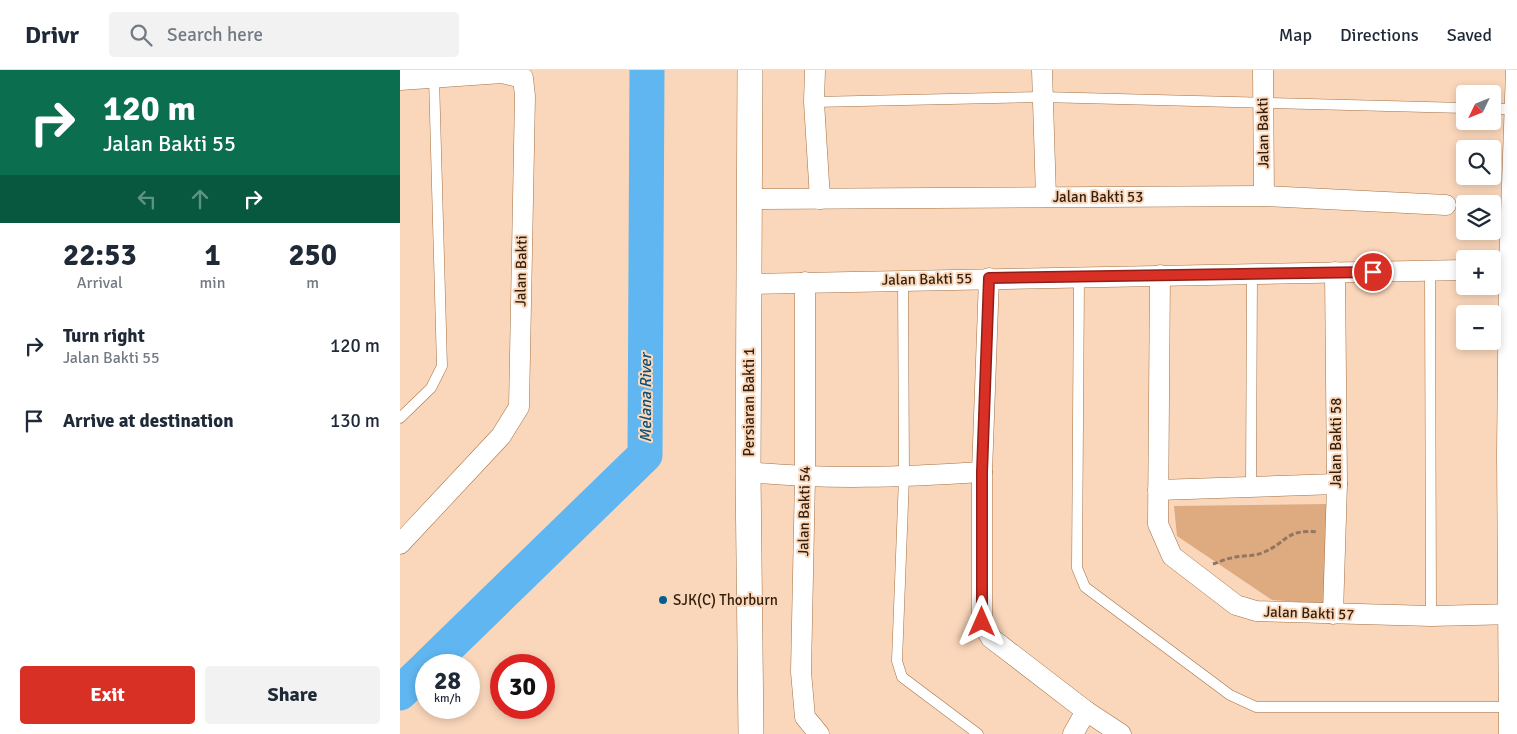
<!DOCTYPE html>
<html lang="en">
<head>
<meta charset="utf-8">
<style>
	:root { --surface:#fff; --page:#f2f2f3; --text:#1f2937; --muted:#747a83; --line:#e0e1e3; --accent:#d93025 }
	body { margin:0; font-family:Signika,sans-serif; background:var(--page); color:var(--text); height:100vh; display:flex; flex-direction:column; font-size:19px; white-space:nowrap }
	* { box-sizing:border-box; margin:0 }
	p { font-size:16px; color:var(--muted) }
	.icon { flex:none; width:28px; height:28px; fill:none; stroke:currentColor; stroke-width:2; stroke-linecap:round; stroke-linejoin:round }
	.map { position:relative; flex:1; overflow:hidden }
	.side { display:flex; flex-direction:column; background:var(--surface); width:400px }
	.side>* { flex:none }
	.hud { background:#0b6e4f; color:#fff; overflow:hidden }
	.needle { width:32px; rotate:227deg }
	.fabs { position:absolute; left:1056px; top:15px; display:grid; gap:10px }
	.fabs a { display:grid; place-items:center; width:45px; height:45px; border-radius:5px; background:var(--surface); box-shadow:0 2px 8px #0003; font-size:25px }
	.speed { position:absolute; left:15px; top:584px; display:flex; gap:10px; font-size:25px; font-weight:700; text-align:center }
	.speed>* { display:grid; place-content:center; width:65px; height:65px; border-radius:50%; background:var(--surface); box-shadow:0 2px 8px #0003; line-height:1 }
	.speed small { font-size:12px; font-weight:400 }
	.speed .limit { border:8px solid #d22; background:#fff; color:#111 }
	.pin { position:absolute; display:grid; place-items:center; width:42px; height:42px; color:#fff; margin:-21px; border:2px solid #fff; border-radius:50%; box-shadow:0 1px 5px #0007 }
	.me { position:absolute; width:55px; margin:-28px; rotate:0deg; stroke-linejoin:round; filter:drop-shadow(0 0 4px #0008) }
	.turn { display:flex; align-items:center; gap:18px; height:105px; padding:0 20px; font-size:22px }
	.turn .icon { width:65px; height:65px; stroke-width:2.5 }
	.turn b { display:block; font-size:35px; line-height:42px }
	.lanes { display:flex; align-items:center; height:48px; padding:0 20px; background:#0003; justify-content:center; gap:25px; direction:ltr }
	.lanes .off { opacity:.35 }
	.eta { display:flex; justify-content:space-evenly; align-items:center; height:85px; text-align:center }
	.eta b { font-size:30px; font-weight:800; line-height:35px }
	.cta { display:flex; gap:10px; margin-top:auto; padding:10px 20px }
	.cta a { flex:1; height:58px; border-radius:5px; background:var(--accent); color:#fff; font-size:20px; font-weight:800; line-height:58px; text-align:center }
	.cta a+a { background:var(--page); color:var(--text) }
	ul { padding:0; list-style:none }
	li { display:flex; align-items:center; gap:15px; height:75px; padding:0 20px }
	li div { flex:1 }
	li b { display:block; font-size:19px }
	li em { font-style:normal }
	header { display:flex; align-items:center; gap:30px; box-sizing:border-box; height:70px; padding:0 25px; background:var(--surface); border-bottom:1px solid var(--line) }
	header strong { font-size:24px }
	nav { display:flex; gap:28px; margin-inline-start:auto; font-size:18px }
	.search { width:350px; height:45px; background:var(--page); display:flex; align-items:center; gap:12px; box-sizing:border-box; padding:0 18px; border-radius:5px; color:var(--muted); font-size:19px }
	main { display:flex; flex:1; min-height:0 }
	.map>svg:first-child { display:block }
	.green { fill:#deab81 }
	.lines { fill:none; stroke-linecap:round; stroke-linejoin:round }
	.river { stroke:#5fb6f1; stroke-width:35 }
	.service-casing { stroke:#a47144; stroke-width:11 }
	.minor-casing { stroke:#a47144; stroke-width:21 }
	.tertiary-casing { stroke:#a47144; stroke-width:26 }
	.path { stroke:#92765f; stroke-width:3; stroke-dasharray:5 2.5; stroke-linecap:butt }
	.service { stroke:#fff; stroke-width:10 }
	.minor { stroke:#fff; stroke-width:20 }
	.tertiary { stroke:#fff; stroke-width:25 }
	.route-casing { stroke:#8d1f18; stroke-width:12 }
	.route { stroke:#d93025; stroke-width:9 }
	.poi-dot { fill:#016090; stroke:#fad7bb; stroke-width:2 }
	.labels { text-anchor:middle; stroke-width:4; stroke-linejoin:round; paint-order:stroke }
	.street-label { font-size:15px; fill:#341f0c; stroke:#fad7bb }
	.poi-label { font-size:15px; fill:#341f0c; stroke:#fad7bb; text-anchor:start }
	.water-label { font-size:16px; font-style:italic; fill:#094f76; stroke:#fad7bb }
</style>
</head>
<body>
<header>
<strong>Drivr</strong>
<div class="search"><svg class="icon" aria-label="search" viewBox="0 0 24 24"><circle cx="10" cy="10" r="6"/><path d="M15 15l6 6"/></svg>Search here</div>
<nav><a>Map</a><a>Directions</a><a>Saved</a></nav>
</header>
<main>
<section class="side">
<div class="hud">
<div class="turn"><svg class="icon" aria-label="right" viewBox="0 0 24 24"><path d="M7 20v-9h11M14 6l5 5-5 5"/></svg><div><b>120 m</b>Jalan Bakti 55</div></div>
<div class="lanes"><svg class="icon off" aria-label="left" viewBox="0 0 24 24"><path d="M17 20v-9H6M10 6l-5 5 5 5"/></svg><svg class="icon off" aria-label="ahead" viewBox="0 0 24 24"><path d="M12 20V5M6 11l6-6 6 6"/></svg><svg class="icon" aria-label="right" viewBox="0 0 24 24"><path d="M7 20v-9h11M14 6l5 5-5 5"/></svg></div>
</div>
<div class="eta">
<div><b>22:53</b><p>Arrival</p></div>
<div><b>1</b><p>min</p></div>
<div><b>250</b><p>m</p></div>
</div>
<ul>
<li><svg class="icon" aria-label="right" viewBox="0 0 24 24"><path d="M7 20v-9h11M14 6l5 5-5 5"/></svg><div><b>Turn right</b><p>Jalan Bakti 55</p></div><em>120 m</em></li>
<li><svg class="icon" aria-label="arrive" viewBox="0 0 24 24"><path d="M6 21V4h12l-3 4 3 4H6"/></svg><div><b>Arrive at destination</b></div><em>130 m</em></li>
</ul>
<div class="cta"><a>Exit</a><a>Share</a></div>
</section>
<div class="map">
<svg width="1117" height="664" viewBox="0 0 1117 664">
	<rect width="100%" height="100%" fill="#fad7bb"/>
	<polygon class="green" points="928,434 926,534 872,530 777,466 774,436"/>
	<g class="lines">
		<g class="river">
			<polyline points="29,595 245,385 247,0"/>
			<polyline points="0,623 26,598"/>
		</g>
		<g class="service-casing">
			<g id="service">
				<polyline points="414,32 642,27 1065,38"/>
				<polyline points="1092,39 1115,39"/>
				<polyline points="1030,201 1031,546"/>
				<polyline points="679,207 677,498 685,517 830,625 856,637 1111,637"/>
				<polyline points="503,210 504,407 497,591 502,607 578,664"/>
				<polyline points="0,348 31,318 42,296 34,8"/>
				<polyline points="851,416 852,204"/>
			</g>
		</g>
		<g class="minor-casing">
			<g id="minor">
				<polyline points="415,0 414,32 420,129"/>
				<polyline points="642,0 646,127"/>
				<polyline points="863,0 864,126"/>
				<polyline points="0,10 102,3 123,8 125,26 119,337 101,366 0,474"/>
				<polyline points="350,129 864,126 1046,135"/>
				<polyline points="760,205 758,454 772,486 836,535 856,541 1031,546 1117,544"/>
				<polyline points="589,208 582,402 582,552 591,568 686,641 721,664"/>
				<polyline points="405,212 405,408 401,602 405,647 419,664"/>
				<polyline points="349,214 1065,200"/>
				<path d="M348,402C428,410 502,407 582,402"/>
				<polyline points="758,420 937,414"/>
				<polyline points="933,544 937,414 935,202"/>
				<polyline points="673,664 686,641"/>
				<polyline points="1109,664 1107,383 1109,199 1116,0"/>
			</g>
		</g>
		<g class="tertiary-casing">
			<polyline id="tertiary" points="350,0 348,402 351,664"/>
		</g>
		<path class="path" d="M813,494C819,492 825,489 831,488C841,485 852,487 862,483C889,472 884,459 918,462"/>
		<use href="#service" class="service"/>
		<use href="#minor" class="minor"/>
		<use href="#tertiary" class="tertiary"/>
	</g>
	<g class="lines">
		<g class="route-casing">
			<polyline id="route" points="582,552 582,402 589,208 973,202"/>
		</g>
		<use href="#route" class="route"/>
	</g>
	<circle class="poi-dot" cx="263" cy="530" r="5"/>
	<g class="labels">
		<g class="street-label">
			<text transform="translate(863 63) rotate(-91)" y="5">Jalan Bakti</text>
			<text x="698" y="132">Jalan Bakti 53</text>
			<text transform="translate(121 201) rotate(-89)" y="5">Jalan Bakti</text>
			<text transform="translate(527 209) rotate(-1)" y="5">Jalan Bakti 55</text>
			<text transform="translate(349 332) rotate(-90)" y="5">Persiaran Bakti 1</text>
			<text transform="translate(936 373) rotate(-90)" y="5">Jalan Bakti 58</text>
			<text transform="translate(404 441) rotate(-89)" y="5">Jalan Bakti 54</text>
			<text transform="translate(909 543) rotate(2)" y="5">Jalan Bakti 57</text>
		</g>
		<g class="poi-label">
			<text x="273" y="535">SJK(C) Thorburn</text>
		</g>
		<g class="water-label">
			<text transform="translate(245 328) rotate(-90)" y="6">Melana River</text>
		</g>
	</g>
</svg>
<div class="fabs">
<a><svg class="needle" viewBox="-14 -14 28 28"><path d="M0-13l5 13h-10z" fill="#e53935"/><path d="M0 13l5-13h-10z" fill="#747a83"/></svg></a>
<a><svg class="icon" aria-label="search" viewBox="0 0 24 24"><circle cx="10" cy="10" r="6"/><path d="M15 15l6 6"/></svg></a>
<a><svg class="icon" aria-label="layers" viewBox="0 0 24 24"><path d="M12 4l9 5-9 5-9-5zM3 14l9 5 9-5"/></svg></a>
<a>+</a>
<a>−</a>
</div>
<div class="speed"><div>28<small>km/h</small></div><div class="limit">30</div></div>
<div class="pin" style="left:973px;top:202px;background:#d93025"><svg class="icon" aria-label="arrive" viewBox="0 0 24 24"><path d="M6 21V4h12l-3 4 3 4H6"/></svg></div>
<svg class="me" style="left:582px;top:552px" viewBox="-20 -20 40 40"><path d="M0-17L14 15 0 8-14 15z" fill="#d93025" stroke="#fff" stroke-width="4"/></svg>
</div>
</main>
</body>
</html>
